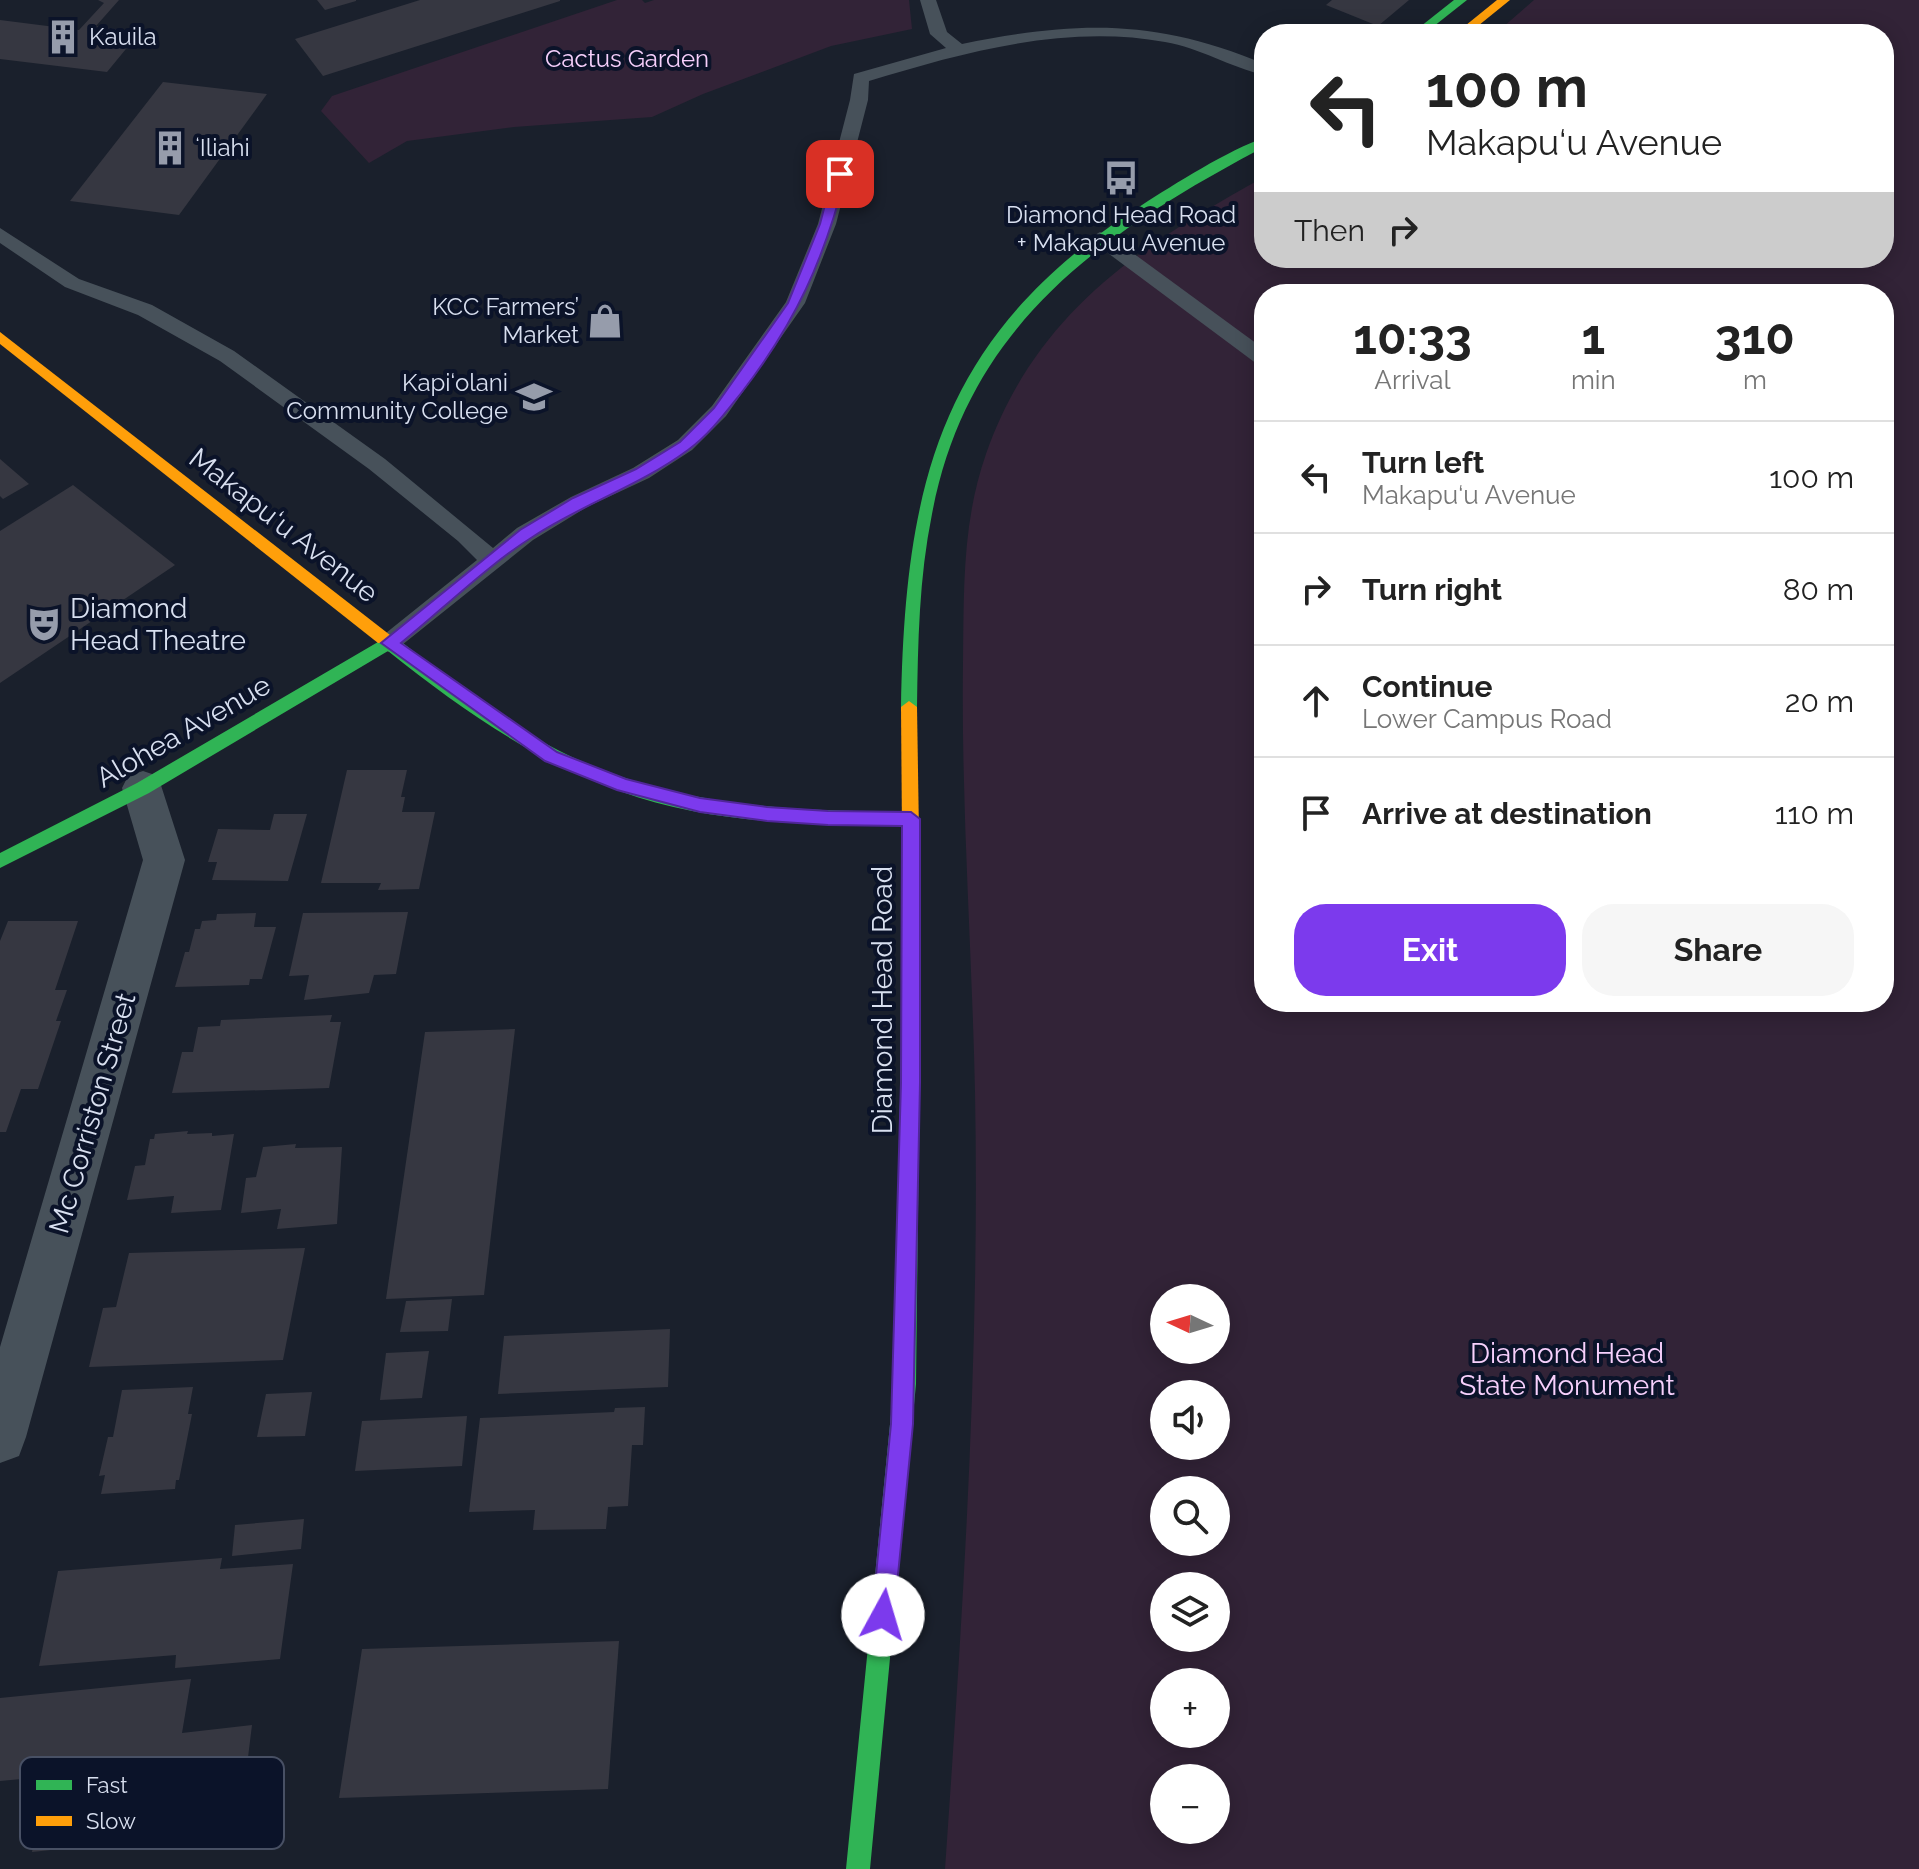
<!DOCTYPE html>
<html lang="en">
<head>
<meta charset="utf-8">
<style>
	:root { --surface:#fff; --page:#f6f6f6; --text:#222; --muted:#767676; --line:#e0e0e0; --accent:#7c3aed }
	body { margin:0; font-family:Raleway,sans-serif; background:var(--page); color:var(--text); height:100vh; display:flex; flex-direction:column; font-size:30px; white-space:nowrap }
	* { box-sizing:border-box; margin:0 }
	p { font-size:26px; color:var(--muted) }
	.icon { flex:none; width:44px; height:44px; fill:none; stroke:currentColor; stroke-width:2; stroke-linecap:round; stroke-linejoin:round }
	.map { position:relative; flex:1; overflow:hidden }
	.sheet { position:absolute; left:1254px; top:284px; width:640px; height:728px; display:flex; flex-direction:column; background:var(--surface); border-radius:32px; box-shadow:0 4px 20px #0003 }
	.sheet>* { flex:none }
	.hud { position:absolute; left:1254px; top:24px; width:640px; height:244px; border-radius:32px; box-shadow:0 4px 20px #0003; background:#fff; color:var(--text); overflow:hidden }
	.needle { width:52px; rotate:274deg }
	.buttons { position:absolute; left:1150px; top:1284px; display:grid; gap:16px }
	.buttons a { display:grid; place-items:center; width:80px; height:80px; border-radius:50%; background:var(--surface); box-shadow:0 4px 20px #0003; font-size:40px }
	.pin { position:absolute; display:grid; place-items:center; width:68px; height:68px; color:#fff; margin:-34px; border-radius:16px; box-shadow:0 4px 12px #0006 }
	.me { position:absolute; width:88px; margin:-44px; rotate:6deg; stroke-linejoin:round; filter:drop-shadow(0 0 6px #0008) }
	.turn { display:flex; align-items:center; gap:28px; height:168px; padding:0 40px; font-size:36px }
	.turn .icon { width:104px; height:104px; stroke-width:2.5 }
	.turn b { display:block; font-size:56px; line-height:68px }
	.then { display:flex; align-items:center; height:76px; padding:0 40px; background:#0003; gap:16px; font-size:30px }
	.eta { display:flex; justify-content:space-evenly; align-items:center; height:136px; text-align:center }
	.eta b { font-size:48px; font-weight:700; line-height:56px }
	.button { display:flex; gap:16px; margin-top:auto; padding:16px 40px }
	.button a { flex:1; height:92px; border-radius:32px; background:var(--accent); color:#fff; font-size:32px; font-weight:700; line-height:92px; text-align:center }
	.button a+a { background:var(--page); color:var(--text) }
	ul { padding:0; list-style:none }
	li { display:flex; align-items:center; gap:24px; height:112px; padding:0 40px; border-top:2px solid var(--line) }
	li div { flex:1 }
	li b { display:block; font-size:30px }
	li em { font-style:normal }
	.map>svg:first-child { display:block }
	.green { fill:#322337; fill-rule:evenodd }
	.building { fill:#363741 }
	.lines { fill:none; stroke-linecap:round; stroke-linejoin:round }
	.lane { fill:#47515a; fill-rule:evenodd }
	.street { fill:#47515a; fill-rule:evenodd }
	.fast { fill:#30b455; fill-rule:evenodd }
	.slow { fill:#ff9f0a; fill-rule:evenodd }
	.route { fill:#7c3aed; stroke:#51269a; stroke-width:2 }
	.labels { text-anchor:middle; stroke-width:8; stroke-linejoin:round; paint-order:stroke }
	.far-poi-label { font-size:24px; fill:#d8dfef; stroke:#0b1329; text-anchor:start }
	.far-park-label { font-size:24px; fill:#f7d0fc; stroke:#0b1329 }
	.street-label { font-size:28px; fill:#d8dfef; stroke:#0b1329 }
	.poi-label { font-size:28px; fill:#d8dfef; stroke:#0b1329; text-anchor:start }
	.park-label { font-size:28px; fill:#f7d0fc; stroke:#0b1329 }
	.key { fill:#0b1329; stroke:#485064; stroke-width:2 }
	.key-label { font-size:22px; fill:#d8dfef }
</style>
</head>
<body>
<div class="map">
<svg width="1919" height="1869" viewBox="0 0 1919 1869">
	<rect width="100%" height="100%" fill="#1a202c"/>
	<g class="green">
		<polygon points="617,0 642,0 645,3 654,0 909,0 912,29 831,46 703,94 652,117 514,127 407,141 369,163 321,111 332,96"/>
		<path d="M1534,0H1919V1869H945C963,1610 980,1351 975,1092C972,948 961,805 963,662C964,589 962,523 986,454C1036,312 1140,246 1264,177V258H1884V34H1495ZM1264,294H1884V1002H1264ZM1164,1298H1216V1350H1164ZM1164,1394H1216V1446H1164ZM1164,1490H1216V1542H1164ZM1164,1586H1216V1638H1164ZM1164,1682H1216V1734H1164ZM1164,1778H1216V1830H1164Z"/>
	</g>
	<g class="building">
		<polygon points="98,0 119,0 96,26 122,30 117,36 135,38 107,72 0,59 0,20 79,30 104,3"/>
		<polygon points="317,0 356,0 356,1 325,10"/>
		<polygon points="420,0 560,0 560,1 323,76 295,39"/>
		<polygon points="1332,0 1409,0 1378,26 1326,5"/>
		<polygon points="163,82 267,94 179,215 70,201"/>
		<polygon points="0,459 29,484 3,499 0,496"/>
		<polygon points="73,485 175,565 0,683 0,531"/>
		<polygon points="347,770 407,770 401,797 405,797 402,812 435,812 419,889 378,890 381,883 321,883"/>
		<polygon points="274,814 307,814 288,881 212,880 217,862 208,862 218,829 270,830"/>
		<polygon points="408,912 396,974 374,975 369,993 304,1000 309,975 289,976 303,913"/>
		<polygon points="256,913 254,927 276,927 262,979 250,979 249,985 175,987 185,952 189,952 195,929 200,929 202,921 216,920 217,914"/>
		<polygon points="8,921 78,921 55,990 67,990 56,1021 61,1021 38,1089 21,1089 6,1132 0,1132 0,941"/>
		<polygon points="332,1015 330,1022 341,1022 329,1088 172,1093 182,1052 193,1052 198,1027 220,1026 221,1020"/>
		<polygon points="515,1029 484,1295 386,1299 425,1032"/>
		<polygon points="188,1131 187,1134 212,1133 212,1136 234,1134 221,1210 171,1213 174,1196 127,1200 135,1166 145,1165 150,1139 154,1139 155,1134"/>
		<polygon points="296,1144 295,1148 342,1147 337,1224 277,1229 281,1209 241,1213 246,1178 256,1177 263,1147"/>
		<polygon points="305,1248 283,1360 89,1367 103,1308 116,1307 129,1253"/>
		<polygon points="452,1299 448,1331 400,1332 406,1301"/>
		<polygon points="670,1329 668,1387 498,1394 504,1336"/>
		<polygon points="429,1351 422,1398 380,1400 386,1353"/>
		<polygon points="193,1387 188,1414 192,1414 179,1480 176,1480 175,1489 101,1494 105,1475 99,1476 108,1437 113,1437 122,1390"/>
		<polygon points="312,1392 305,1436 257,1437 266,1394"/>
		<polygon points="645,1407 643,1445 632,1445 628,1506 608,1507 606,1529 533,1530 535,1510 469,1512 480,1418 614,1412 615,1408"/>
		<polygon points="467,1416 462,1466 355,1471 362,1421"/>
		<polygon points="304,1519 301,1549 232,1556 235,1525"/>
		<polygon points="222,1558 220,1569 293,1564 280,1659 175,1668 176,1655 39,1666 58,1571"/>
		<polygon points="619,1641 608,1789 339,1798 362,1649"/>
		<polygon points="191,1679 182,1733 252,1725 239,1830 32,1852 39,1818 34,1817 43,1777 0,1781 0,1698"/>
	</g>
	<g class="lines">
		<g class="lane">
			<path d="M920,0H936L947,32L962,44C1075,21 1156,18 1264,64V75C1230,67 1200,48 1165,42C1065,24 964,52 869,81L868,100L836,224L805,303L726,416L692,450L649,478L587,507L533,540L397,649L389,652L381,649L377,643L381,637L477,560L458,541L369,469L220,361L138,315L65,287L0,243V228L79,279L152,305L234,351L385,459L493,548L517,528L571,497L633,468L678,440L712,406L786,302L818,224L850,100L854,74L946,48L930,34Z"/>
			<polygon points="1100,232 1107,234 1264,349 1264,366 1257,364 1093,242 1090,238"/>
		</g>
		<polygon class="street" points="143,771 158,776 185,860 26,1437 19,1456 0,1463 0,1347 143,860 122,788 128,776"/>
		<g class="fast">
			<polygon points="1454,0 1467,0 1424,34 1411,34"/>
			<path d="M1264,138V147C1104,232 968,323 932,514C919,578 918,642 917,707L909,713L903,712L901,707C905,481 941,333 1142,205C1173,185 1230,149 1264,138Z"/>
			<path d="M384,633C403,639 422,660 438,672C467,694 497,715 529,734C649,806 775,811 911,812L920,819L911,826C838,825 764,825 692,811C576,789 479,724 388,651L149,793L0,868V853L137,783L378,642V635Z"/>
			<polygon points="912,952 918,954 921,960 916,1384 870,1869 846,1869 894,1384 903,960 906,954"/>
		</g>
		<g class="slow">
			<polygon points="1497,0 1510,0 1468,34 1455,34"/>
			<polygon points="0,332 390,635 392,639 390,643 378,643 0,344"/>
			<polygon points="909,701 917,707 921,960 918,966 912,968 906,966 903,960 901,707"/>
		</g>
	</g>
	<path class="route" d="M840,171L846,174C824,260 796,322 742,392C726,412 709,435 688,450C641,485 583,504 534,536C489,564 443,609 401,643L557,752L626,779L700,798L767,807L828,811L911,812L920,819V1083L913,1424L894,1615L891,1623L883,1626L875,1623L872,1615L891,1424L901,1083L902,826L828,825L767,821L700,812L617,790L545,761L381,643L520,530L573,498L636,469L680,442L714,408L788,303L820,224L833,174Z"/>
	<defs>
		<g id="building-bare" transform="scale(2.76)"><path d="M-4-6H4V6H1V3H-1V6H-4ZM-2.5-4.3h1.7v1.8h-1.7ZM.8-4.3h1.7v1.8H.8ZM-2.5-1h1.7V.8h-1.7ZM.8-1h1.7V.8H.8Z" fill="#969cab" stroke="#0b1329" stroke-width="2.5" paint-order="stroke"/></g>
		<g id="bus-bare" transform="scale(2.76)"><path d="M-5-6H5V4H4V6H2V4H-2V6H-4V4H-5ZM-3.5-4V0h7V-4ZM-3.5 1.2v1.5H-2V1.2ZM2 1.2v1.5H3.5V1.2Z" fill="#969cab" stroke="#0b1329" stroke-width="2.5" paint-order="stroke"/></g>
		<g id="shop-bare" transform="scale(2.76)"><path d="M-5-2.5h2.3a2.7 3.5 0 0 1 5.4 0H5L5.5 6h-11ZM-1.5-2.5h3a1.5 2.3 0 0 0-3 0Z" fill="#969cab" stroke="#0b1329" stroke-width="2.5" paint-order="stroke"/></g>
		<g id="university-bare" transform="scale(2.76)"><path d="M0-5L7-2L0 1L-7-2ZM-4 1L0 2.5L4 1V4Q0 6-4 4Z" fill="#969cab" stroke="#0b1329" stroke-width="2.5" paint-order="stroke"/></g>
		<g id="theatre-bare" transform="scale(2.76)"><path d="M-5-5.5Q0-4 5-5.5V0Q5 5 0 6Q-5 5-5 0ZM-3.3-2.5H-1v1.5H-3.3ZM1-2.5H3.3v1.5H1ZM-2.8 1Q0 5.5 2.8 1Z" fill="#969cab" stroke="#0b1329" stroke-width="2.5" paint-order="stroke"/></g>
	</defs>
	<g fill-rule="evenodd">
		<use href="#building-bare" x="63" y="37"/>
		<use href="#building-bare" x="170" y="148"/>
		<use href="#bus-bare" x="1121" y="178"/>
		<use href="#shop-bare" x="605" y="321"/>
		<use href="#university-bare" x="534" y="397"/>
		<use href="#theatre-bare" x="44" y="624"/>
	</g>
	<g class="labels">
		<g class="far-poi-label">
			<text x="89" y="45">Kauila</text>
			<text x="196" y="156">ʻIliahi</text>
			<text x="1121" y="223" text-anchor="middle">Diamond Head Road<tspan x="1121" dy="28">+ Makapuu Avenue</tspan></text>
			<text x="579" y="315" text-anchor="end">KCC Farmers’<tspan x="579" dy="28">Market</tspan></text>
			<text x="508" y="391" text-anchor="end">Kapi‘olani<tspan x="508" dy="28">Community College</tspan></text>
		</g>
		<g class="far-park-label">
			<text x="627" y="67">Cactus Garden</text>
		</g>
		<g class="street-label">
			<text transform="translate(284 525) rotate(38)" y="10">Makapu‘u Avenue</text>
			<text transform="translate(183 731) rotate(-30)" y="10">Alohea Avenue</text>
			<text transform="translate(882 1000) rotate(-90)" y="10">Diamond Head Road</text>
			<text transform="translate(92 1113) rotate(-74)" y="10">Mc Corriston Street</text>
		</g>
		<g class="poi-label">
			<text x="70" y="618">Diamond<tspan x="70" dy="32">Head Theatre</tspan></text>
		</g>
		<g class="park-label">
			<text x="1567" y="1363">Diamond Head<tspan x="1567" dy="32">State Monument</tspan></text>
		</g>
	</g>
	<rect x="20" y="1757" width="264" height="92" rx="12" class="key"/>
	<rect x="36" y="1780" width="36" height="10" fill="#30b455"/>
	<rect x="36" y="1816" width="36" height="10" fill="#ff9f0a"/>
	<g class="key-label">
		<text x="86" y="1793">Fast</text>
		<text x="86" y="1829">Slow</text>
	</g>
</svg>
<div class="buttons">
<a><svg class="needle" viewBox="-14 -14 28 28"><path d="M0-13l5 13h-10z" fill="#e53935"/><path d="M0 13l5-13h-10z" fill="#767676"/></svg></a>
<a><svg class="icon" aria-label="sound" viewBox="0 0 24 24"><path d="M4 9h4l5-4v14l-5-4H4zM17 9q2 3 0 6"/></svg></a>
<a><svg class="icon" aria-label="search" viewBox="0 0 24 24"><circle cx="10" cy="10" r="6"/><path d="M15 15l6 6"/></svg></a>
<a><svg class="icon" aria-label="layers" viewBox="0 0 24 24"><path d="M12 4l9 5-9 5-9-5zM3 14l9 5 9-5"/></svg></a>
<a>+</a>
<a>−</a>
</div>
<div class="pin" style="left:840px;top:174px;background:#d93025"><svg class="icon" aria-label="arrive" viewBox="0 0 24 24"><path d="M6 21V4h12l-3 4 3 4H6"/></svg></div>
<svg class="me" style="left:883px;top:1615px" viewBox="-20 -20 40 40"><circle r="19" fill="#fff"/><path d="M0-13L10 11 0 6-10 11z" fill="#7c3aed"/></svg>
<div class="hud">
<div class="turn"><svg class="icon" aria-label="left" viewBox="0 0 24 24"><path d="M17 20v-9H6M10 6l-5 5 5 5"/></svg><div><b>100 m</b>Makapu‘u Avenue</div></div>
<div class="then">Then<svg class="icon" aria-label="right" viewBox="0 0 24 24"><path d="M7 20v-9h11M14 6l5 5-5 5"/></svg></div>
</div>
<section class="sheet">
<div class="eta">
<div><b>10:33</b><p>Arrival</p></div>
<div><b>1</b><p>min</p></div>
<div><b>310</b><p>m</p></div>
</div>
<ul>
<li><svg class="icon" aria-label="left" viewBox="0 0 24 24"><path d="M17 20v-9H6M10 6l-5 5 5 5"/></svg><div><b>Turn left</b><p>Makapu‘u Avenue</p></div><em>100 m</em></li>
<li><svg class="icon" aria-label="right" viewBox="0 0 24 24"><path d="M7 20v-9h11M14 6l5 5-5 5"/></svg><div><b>Turn right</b></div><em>80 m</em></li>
<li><svg class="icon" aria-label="ahead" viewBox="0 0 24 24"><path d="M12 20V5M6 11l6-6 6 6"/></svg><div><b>Continue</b><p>Lower Campus Road</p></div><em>20 m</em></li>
<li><svg class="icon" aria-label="arrive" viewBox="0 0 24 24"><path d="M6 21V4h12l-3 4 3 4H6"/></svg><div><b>Arrive at destination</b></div><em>110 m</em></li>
</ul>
<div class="button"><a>Exit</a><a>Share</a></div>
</section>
</div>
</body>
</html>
